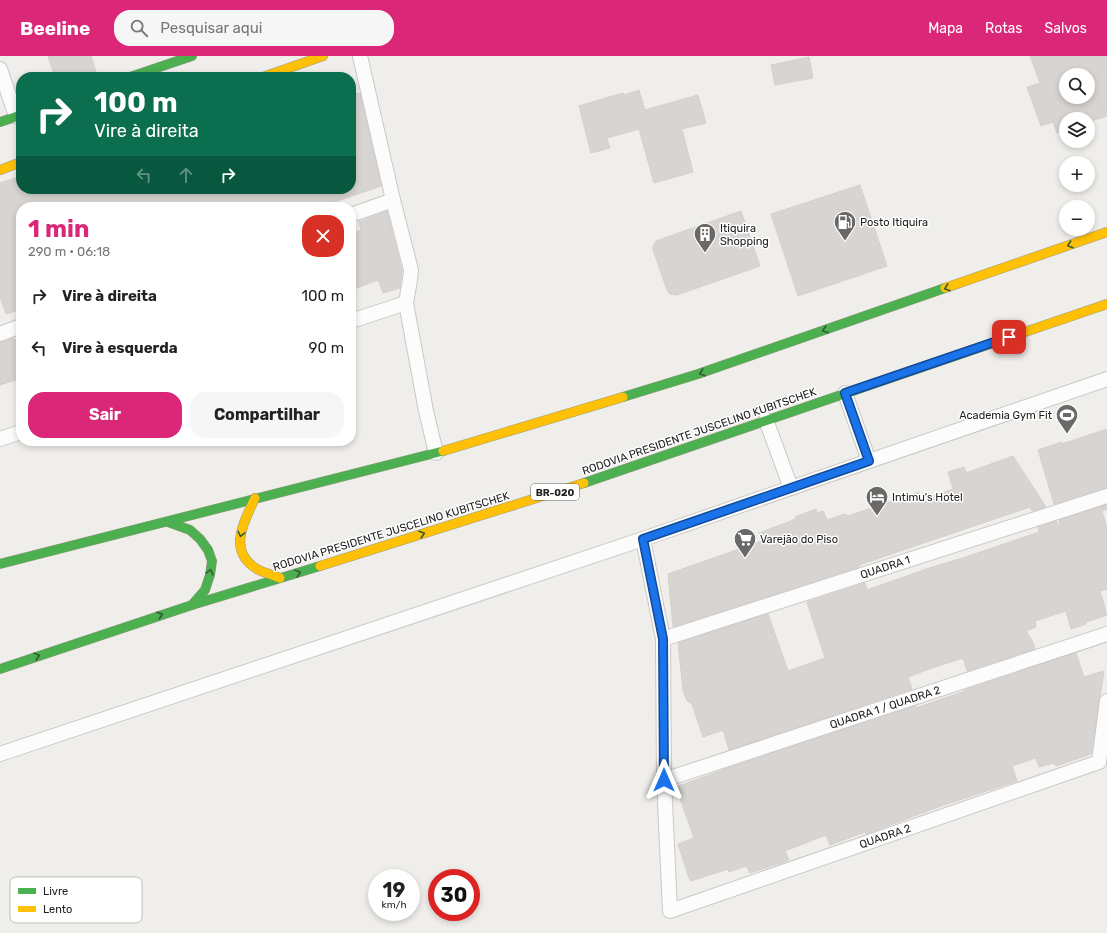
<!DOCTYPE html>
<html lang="pt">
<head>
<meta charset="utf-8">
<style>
	:root { --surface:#fff; --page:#f6f6f6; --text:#222; --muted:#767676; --accent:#db2777 }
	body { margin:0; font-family:Rubik,sans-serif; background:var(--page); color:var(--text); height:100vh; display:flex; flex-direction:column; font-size:15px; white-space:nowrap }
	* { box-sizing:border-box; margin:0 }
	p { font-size:13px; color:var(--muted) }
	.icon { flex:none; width:22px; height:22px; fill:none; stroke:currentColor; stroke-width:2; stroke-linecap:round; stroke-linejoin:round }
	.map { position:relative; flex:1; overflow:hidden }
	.drawer { position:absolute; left:16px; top:146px; width:340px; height:244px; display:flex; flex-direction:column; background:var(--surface); border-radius:16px; box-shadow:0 2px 6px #0003 }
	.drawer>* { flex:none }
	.banner { position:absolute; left:16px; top:16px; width:340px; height:122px; border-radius:16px; box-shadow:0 2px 6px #0003; background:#0b6e4f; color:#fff; overflow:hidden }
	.tools { position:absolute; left:1059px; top:12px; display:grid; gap:8px }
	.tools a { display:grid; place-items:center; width:36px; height:36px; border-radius:50%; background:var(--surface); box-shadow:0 2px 6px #0003; font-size:20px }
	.speed { position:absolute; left:368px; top:813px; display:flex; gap:8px; font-size:20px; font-weight:700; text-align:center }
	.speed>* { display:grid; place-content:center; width:52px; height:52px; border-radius:50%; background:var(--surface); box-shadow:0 2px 6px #0003; line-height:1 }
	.speed small { font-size:10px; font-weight:400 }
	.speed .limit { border:6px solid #d22; background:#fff; color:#111 }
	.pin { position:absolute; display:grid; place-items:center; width:34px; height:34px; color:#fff; margin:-17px; border-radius:8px; box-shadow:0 2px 6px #0006 }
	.me { position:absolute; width:44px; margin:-22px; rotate:0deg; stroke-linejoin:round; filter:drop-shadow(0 0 3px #0008) }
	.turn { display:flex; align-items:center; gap:14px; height:84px; padding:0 12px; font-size:18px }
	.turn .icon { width:52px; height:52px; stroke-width:2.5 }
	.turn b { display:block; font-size:28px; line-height:34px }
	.lanes { display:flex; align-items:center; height:38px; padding:0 12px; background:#0003; justify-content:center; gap:20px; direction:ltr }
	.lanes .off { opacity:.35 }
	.round { display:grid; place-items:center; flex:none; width:42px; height:42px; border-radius:16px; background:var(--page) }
	.overview { display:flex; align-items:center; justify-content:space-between; height:68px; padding:0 12px }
	h1 { font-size:24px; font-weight:700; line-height:30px; color:var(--accent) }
	.primary-button { display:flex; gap:8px; margin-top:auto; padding:8px 12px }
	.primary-button a { flex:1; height:46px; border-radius:16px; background:var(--accent); color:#fff; font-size:16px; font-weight:700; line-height:46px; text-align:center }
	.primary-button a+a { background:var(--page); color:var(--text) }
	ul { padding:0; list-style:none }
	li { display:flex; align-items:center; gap:12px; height:52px; padding:0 12px }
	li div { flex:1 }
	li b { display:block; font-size:15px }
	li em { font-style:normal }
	header { display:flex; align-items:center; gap:24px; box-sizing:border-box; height:56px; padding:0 20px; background:var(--accent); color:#fff }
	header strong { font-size:19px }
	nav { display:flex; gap:22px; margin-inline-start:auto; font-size:14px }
	.search { width:280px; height:36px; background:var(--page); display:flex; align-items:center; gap:10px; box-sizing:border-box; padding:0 14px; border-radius:16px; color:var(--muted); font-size:15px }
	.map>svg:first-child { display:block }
	.building { fill:#d7d4d2; stroke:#d3d0cc; fill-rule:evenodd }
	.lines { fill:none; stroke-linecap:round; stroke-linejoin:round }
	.street-casing { stroke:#c9c8c7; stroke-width:16 }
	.fast-casing { stroke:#999a82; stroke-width:10 }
	.slow-casing { stroke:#999a82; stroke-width:10 }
	.street { stroke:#fdfcfc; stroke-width:14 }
	.fast { stroke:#4caf50; stroke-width:9 }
	.slow { stroke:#ffc107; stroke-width:9 }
	.oneway { stroke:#335a34 }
	.route-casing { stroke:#114b97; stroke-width:10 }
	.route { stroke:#1a73e8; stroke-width:7 }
	.labels { text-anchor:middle; stroke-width:3; stroke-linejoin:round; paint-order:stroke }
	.shield { fill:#fff; stroke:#646464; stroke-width:1 }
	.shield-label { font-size:10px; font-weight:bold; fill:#222 }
	.poi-label { font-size:11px; fill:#222; stroke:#fff; text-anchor:start }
	.street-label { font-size:11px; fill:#222; stroke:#fff }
	.key { fill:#fff; stroke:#bdbdbd; stroke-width:1 }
	.key-label { font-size:11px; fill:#222 }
</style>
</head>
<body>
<header>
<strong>Beeline</strong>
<div class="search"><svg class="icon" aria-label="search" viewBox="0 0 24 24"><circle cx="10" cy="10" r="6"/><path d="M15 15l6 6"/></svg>Pesquisar aqui</div>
<nav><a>Mapa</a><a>Rotas</a><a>Salvos</a></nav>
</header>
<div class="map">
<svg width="1107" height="877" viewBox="0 0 1107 877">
	<rect width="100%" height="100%" fill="#f0eeeb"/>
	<g class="building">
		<polygon points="48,0 91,0 96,15 79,21 55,21"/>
		<path d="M1030,0H1107V60L1088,66V63H1066V74L1057,77L1053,66L1041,70L1027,31L1040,27ZM1066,19H1088V41H1066Z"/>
		<polygon points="809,1 813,22 775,29 771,9"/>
		<polygon points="639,34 645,54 698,39 706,67 682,73 693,116 654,127 639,73 607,82 610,92 591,97 579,50 623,37 624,39"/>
		<polygon points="360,37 381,130 320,151 133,151 124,149 118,151 21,151 21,253 6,258 0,241 0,127 21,120 21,133 351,133 351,40"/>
		<polygon points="860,129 887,210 798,240 771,158"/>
		<polygon points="387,155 402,215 400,232 383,237 378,224 351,234 351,178 361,174 359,166"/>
		<polygon points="741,155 760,210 677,239 670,238 667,234 653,194 653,190 656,185"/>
		<polygon points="14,282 15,285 21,282 21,322 0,329 0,287"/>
		<polygon points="1107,373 1107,432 1054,448 1038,394 1062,386 1062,388"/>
		<polygon points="1013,400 1046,451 1032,455 1030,451 859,509 859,511 673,571 668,518 762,485 759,477 796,463 795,461 816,453 817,457 823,455 827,464 845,458 848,460 919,436 922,444 953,433 948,416 964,411 966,417"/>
		<polygon points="1107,449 1107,453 1102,455 1107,471 1107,533 1100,535 1107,559 1086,566 1086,568 1071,573 1066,555 1035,565 1036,571 1026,575 1033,586 1035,593 967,615 963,602 932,612 908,621 912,633 729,694 723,674 703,681 692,648 687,645 683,634 678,587 768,558 788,615 825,602 807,546 865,527 867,534 932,511 963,502 1039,476 1038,471 1056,465 1061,474 1059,464"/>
		<polygon points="1076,597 1084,621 1104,615 1091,698 1056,710 1054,707 1039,711 1036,702 1012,710 1017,725 941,750 866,778 865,776 830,789 826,779 785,795 789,804 750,817 746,810 729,816 728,813 691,825 689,822 678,788 694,782 676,731 728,712 916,650 916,652 965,635 965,634"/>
	</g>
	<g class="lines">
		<g class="street-casing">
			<g id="street">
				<polyline points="360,0 393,144 411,214 410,224 406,247 426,355 436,397"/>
				<polyline points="0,13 16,60"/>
				<polyline points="351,159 393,144"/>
				<polyline points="351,265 406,247"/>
				<polyline points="0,278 21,270"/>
				<polyline points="845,337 869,405"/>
				<polyline points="766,364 791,432"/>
				<polyline points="0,383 21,376"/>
				<polyline points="643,483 663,583 664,724 670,855 1099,706 1107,645"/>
				<polyline points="663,583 1107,440"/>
				<polyline points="0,698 643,483 1107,323"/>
				<polyline points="664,724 1107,578"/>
			</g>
		</g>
		<g class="fast-casing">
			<g id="fast">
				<polyline points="130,21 192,0"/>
				<polyline points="0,66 21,59"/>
				<polyline points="623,341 698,318 945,232"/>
				<polyline points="584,427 984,290"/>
				<polyline points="168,466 190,474 200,483 208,494 212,505 210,519 205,534 192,549"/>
				<polyline points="0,508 443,395"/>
				<polyline points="0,613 192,549 320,510"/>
			</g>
		</g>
		<g class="slow-casing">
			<g id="slow">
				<polyline points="263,21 323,0"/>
				<polyline points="0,114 21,106"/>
				<polyline points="945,232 1107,176"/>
				<polyline points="984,290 1107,248"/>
				<polyline points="443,395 623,341"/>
				<path d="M255,442C244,466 227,495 257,513C264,517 273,519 280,522"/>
				<polyline points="320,510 584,427"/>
			</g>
		</g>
		<use href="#street" class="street"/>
		<use href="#fast" class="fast"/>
		<use href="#slow" class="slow"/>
	</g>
	<defs><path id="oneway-chevron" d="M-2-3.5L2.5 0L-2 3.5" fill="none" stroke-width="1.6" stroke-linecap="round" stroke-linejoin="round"/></defs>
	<g class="oneway">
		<use href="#oneway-chevron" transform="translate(1070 189) rotate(161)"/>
		<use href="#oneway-chevron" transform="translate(947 232) rotate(161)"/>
		<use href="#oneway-chevron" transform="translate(825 274) rotate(161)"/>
		<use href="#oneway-chevron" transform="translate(702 317) rotate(161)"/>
		<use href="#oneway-chevron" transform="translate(241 478) rotate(104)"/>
		<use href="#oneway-chevron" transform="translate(422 478) rotate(-17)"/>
		<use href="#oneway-chevron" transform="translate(210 516) rotate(-78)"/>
		<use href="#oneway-chevron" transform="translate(298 517) rotate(-17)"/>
		<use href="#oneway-chevron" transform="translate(160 559) rotate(-18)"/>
		<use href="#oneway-chevron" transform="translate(37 600) rotate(-18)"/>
	</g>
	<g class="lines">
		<g class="route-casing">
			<polyline id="route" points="664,724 663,583 643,483 869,405 845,337 1009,281"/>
		</g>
		<use href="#route" class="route"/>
	</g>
	<defs>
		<g id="fuel-pin" transform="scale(1.15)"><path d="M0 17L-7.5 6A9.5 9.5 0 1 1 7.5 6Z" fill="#6a6968" stroke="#fff"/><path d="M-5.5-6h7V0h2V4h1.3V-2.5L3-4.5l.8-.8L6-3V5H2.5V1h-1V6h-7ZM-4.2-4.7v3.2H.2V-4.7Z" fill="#fff"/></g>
		<g id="building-pin" transform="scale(1.15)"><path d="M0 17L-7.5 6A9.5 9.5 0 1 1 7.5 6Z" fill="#6a6968" stroke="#fff"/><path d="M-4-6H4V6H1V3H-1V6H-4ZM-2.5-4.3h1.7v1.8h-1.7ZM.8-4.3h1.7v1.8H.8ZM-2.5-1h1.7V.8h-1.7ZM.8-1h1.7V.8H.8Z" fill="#fff"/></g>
		<g id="stadium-pin" transform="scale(1.15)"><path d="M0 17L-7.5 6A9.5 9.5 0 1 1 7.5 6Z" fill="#6a6968" stroke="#fff"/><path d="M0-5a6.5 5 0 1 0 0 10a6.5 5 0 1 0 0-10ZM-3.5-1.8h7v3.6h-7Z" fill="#fff"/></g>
		<g id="hotel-pin" transform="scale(1.15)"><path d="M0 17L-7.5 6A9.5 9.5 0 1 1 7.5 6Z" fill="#6a6968" stroke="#fff"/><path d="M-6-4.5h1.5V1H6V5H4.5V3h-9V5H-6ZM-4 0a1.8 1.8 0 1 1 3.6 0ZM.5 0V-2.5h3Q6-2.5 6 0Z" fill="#fff"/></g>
		<g id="supermarket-pin" transform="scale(1.15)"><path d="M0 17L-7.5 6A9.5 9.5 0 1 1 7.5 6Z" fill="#6a6968" stroke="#fff"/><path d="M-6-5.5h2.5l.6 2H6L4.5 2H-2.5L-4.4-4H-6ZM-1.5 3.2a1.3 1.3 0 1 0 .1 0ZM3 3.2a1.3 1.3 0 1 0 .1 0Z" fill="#fff"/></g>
	</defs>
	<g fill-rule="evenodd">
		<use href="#fuel-pin" x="845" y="166"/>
		<use href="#building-pin" x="705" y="178"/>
		<use href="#stadium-pin" x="1067" y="359"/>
		<use href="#hotel-pin" x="877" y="441"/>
		<use href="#supermarket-pin" x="745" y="483"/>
	</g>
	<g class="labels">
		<rect class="shield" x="531" y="428" width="48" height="16" rx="3"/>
		<g class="shield-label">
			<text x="555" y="440">BR-020</text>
		</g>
		<g class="poi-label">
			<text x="860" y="170">Posto Itiquira</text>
			<text x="720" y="176">Itiquira<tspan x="720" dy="13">Shopping</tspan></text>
			<text x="1052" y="363" text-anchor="end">Academia Gym Fit</text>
			<text x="892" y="445">Intimu's Hotel</text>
			<text x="760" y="487">Varejão do Piso</text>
		</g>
		<g class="street-label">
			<text transform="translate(699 375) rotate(-19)" y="4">RODOVIA PRESIDENTE JUSCELINO KUBITSCHEK</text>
			<text transform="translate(391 475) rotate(-17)" y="4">RODOVIA PRESIDENTE JUSCELINO KUBITSCHEK</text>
			<text transform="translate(885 511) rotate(-18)" y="4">QUADRA 1</text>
			<text transform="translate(885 651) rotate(-18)" y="4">QUADRA 1 / QUADRA 2</text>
			<text transform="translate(885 780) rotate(-19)" y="4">QUADRA 2</text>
		</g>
	</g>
	<rect x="10" y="821" width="132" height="46" rx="6" class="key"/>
	<rect x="18" y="832" width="18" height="6" fill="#4caf50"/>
	<rect x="18" y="850" width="18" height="6" fill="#ffc107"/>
	<g class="key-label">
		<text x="43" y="839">Livre</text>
		<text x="43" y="857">Lento</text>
	</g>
</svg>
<div class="tools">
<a><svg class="icon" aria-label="search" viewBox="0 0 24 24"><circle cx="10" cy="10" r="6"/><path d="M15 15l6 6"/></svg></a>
<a><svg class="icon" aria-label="layers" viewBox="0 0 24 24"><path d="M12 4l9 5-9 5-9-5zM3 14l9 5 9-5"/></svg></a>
<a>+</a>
<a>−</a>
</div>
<div class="speed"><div>19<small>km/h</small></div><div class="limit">30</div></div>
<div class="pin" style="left:1009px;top:281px;background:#d93025"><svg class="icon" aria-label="arrive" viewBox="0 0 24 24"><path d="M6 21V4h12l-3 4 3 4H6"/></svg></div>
<svg class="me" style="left:664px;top:724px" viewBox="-20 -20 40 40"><path d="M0-17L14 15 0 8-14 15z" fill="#1a73e8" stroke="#fff" stroke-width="4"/></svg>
<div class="banner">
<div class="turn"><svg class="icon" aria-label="right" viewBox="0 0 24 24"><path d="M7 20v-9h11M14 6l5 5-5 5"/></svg><div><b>100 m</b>Vire à direita</div></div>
<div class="lanes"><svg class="icon off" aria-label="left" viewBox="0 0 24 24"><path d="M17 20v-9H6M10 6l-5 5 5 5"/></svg><svg class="icon off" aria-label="ahead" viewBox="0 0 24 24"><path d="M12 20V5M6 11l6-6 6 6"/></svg><svg class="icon" aria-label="right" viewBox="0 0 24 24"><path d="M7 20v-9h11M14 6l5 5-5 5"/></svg></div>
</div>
<section class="drawer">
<div class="overview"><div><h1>1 min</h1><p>290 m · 06:18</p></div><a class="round" style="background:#d93025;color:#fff"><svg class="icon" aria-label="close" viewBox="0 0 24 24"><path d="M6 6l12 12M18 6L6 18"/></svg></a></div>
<ul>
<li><svg class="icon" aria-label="right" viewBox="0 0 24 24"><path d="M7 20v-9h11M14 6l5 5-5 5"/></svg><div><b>Vire à direita</b></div><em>100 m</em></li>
<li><svg class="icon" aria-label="left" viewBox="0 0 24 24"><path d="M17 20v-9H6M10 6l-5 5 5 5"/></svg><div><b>Vire à esquerda</b></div><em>90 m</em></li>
</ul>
<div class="primary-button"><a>Sair</a><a>Compartilhar</a></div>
</section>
</div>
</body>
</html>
